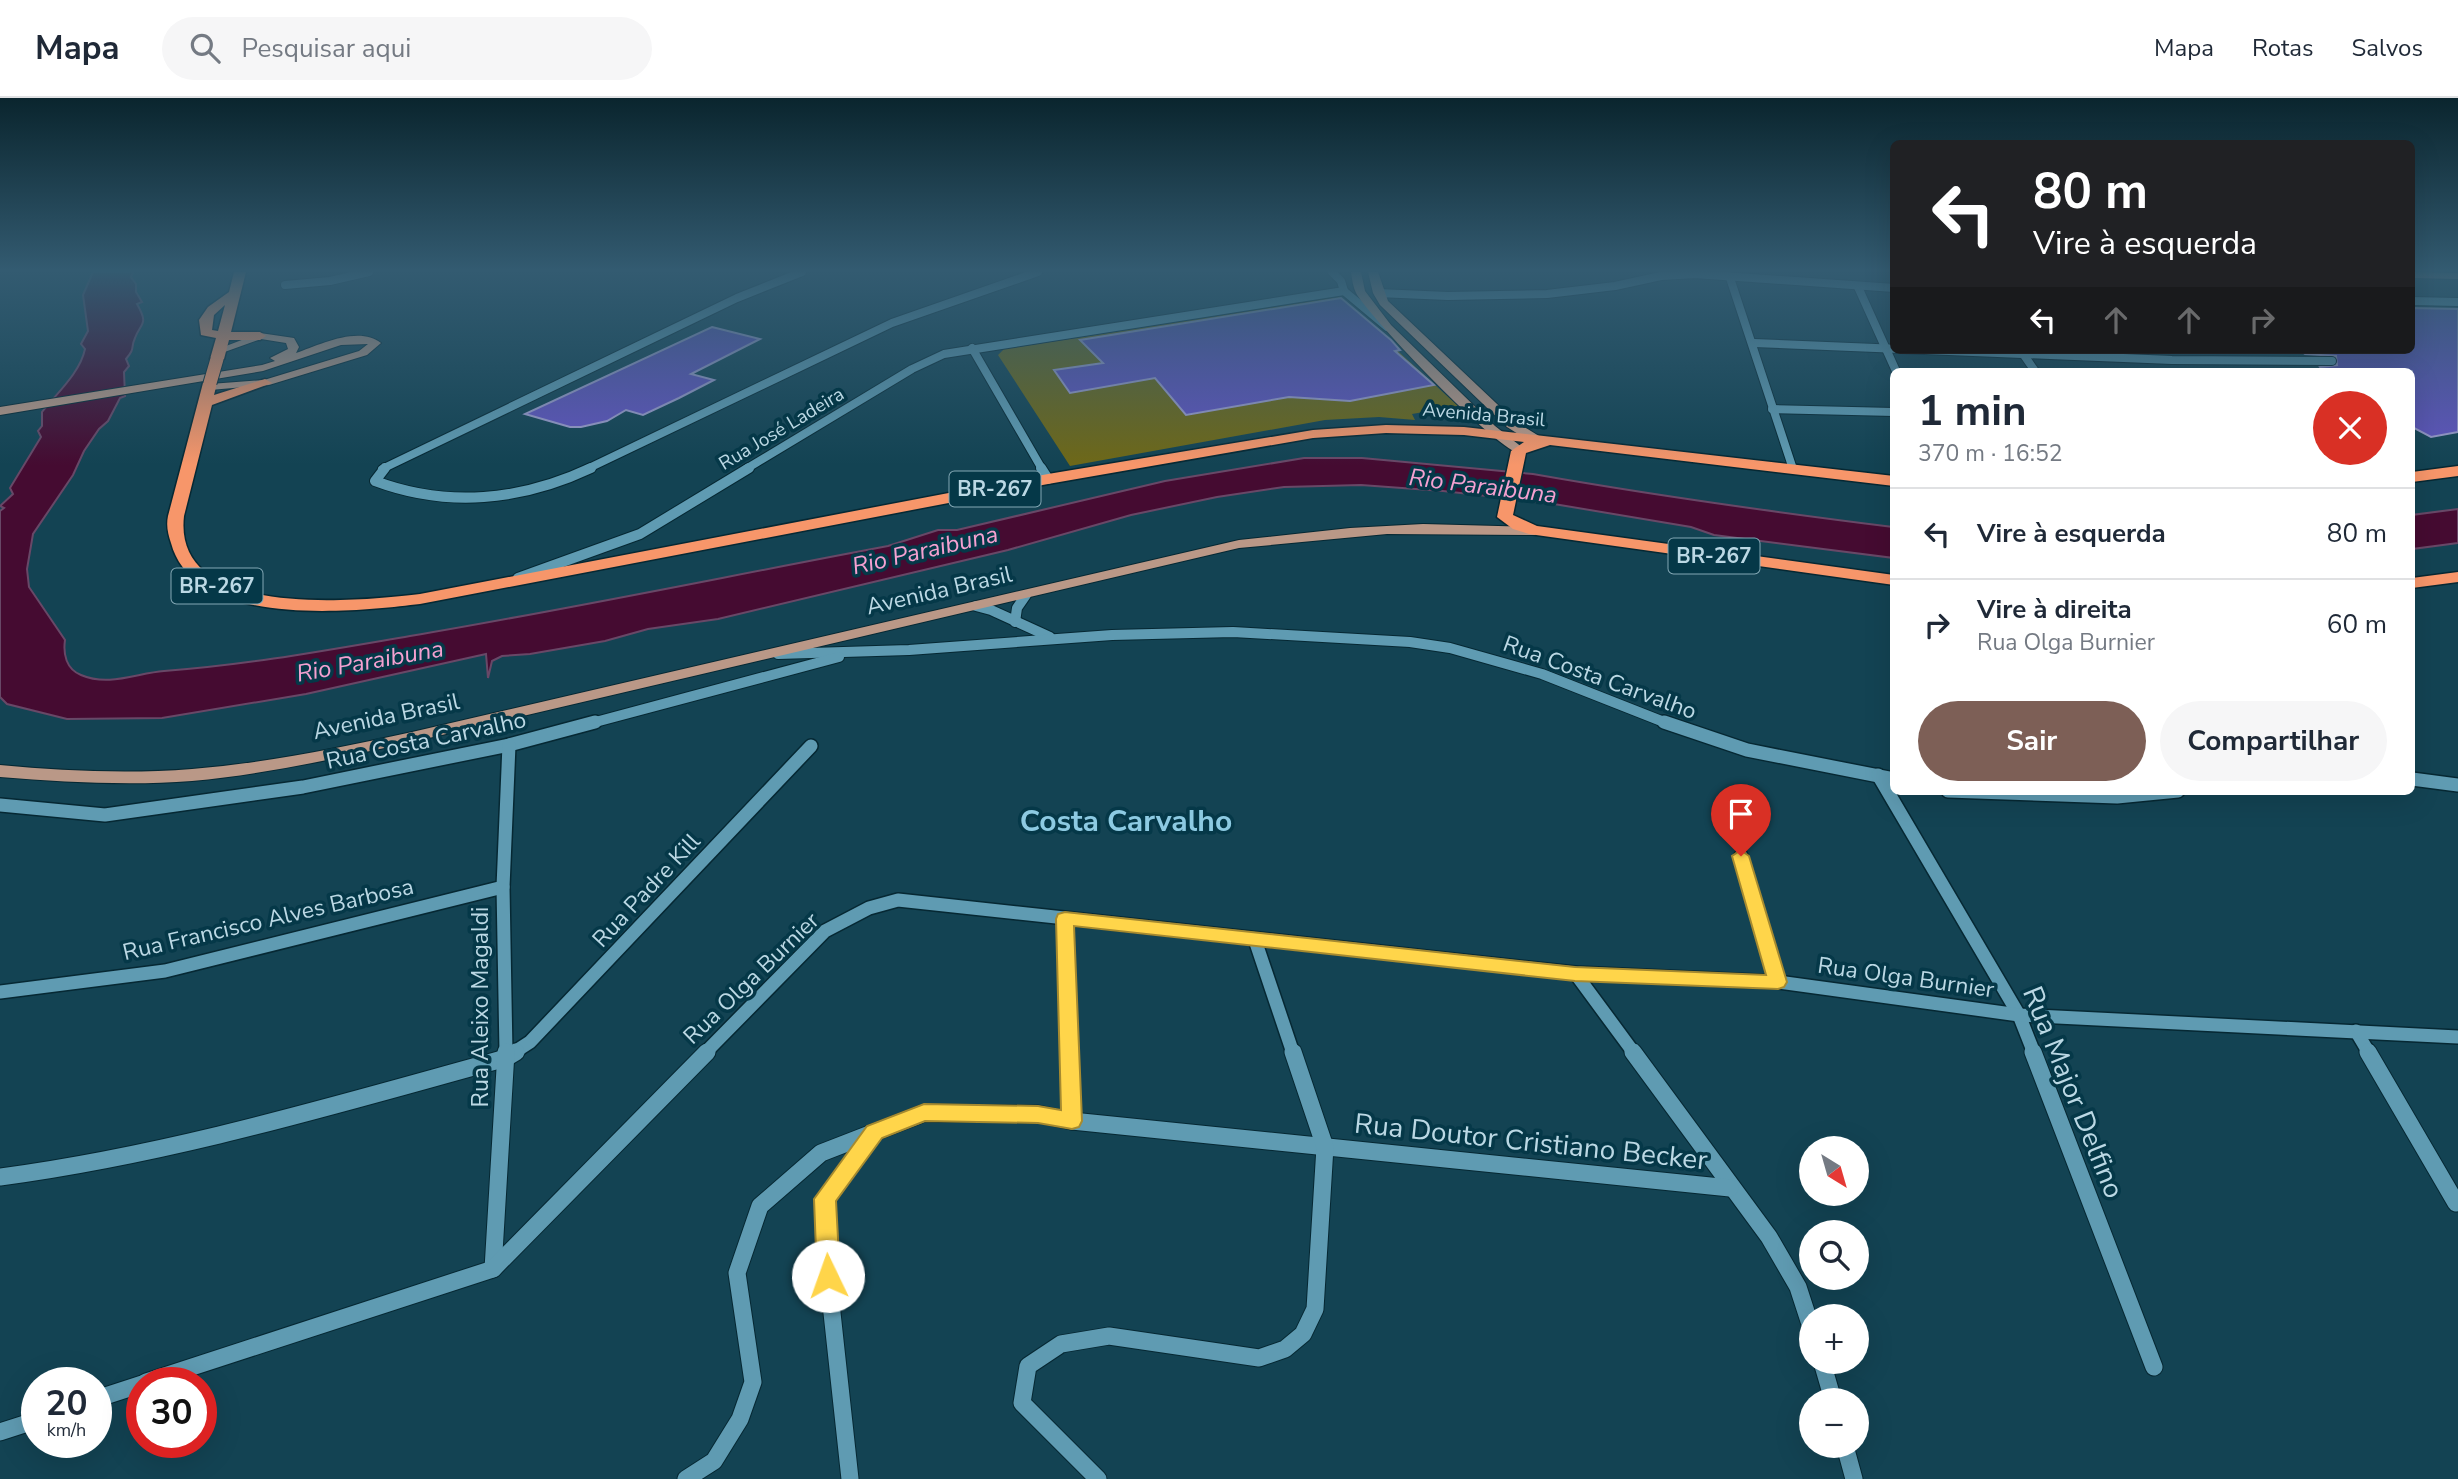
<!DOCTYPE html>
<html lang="pt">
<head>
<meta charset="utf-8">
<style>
	:root { --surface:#fff; --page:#f6f6f7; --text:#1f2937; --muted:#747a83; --line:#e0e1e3; --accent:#7d5f56 }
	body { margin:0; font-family:"Nunito Sans",sans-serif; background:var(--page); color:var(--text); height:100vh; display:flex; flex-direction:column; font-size:26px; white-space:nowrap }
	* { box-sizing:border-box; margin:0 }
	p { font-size:23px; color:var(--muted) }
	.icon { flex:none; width:38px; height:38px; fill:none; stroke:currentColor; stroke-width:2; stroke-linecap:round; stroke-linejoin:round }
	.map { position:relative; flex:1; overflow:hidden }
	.side { position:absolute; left:1890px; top:270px; width:525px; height:427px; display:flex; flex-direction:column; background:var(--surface); border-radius:10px; box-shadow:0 7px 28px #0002 }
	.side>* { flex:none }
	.top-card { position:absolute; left:1890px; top:42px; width:525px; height:214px; border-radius:10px; box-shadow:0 7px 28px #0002; background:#202124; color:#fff; overflow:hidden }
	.needle { width:46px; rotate:143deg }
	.buttons { position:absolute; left:1799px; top:1038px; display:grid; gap:14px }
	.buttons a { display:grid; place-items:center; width:70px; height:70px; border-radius:50%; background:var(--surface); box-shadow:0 7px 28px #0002; font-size:35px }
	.speed { position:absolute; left:21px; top:1269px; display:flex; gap:14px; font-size:35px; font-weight:700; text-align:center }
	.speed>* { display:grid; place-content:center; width:91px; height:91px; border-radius:50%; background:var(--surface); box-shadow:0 7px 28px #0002; line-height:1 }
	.speed small { font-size:18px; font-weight:400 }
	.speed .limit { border:10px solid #d22; background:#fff; color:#111 }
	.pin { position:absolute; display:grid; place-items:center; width:60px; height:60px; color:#fff; margin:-72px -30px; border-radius:50% 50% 50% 0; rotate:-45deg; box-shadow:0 0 7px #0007 }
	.pin .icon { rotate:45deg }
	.me { position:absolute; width:77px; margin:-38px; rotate:357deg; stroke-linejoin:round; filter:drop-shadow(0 0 5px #0008) }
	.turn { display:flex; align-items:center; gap:24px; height:147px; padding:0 28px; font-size:32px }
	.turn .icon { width:91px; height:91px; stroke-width:2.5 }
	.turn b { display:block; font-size:49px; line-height:60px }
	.lanes { display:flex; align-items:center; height:66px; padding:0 28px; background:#0003; justify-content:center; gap:35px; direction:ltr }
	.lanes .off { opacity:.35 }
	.round { display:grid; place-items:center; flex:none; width:74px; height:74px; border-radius:37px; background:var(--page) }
	.summary { display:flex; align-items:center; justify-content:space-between; height:119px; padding:0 28px }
	h1 { font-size:42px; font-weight:700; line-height:52px }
	.action { display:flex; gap:14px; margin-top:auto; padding:14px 28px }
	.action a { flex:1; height:80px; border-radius:42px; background:var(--accent); color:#fff; font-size:28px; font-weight:700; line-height:80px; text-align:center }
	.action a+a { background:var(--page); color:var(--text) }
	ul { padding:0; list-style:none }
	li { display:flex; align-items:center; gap:21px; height:91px; padding:0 28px; border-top:2px solid var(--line) }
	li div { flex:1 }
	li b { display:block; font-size:26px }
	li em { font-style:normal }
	header { display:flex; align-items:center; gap:42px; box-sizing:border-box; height:98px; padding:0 35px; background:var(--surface); border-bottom:2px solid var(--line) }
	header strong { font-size:33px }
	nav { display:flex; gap:38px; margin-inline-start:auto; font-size:24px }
	.search { width:490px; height:63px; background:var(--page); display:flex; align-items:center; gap:18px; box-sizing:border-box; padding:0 24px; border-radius:38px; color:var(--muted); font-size:26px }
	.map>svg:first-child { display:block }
	.green { fill:#6e6818 }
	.water { fill:#450b31; stroke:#684867; stroke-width:2 }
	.building { fill:#6154bf; stroke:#9d9ccd; stroke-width:2 }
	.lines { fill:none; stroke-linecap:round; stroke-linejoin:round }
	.minor-far3-casing { stroke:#062833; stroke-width:10 }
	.minor-far2-casing { stroke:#062833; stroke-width:12 }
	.minor-far1-casing { stroke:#062833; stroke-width:16 }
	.minor-casing { stroke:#062833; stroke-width:19 }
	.major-casing { stroke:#062833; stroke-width:2 }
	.highway-casing { stroke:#062833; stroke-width:3 }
	.minor-far3 { stroke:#5f9bb2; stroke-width:8 }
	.minor-far2 { stroke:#5f9bb2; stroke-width:10 }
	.minor-far1 { stroke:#5f9bb2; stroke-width:13 }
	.minor { stroke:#5f9bb2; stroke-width:17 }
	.major { fill:#ba9887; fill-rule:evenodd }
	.highway { fill:#f7966a; fill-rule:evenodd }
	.highway-bridge-casing { stroke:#062833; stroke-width:15; stroke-linecap:butt }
	.highway-bridge { stroke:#f7966a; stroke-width:13 }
	.route { fill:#ffd54a; stroke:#a68a30; stroke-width:2 }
	.labels { text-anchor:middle; stroke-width:7; stroke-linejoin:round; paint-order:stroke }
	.far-street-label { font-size:19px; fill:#bbd8e4; stroke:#053848 }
	.shield { fill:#053848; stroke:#84a8b5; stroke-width:2 }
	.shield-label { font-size:21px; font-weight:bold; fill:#bbd8e4 }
	.street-label { font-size:23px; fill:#bbd8e4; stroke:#053848 }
	.water-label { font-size:24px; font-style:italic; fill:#f5a1d1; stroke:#053848 }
	.near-street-label { font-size:28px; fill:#bbd8e4; stroke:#053848 }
	.district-label { font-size:30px; font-weight:bold; fill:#8dcae2; stroke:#053848 }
</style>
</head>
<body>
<header>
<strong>Mapa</strong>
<div class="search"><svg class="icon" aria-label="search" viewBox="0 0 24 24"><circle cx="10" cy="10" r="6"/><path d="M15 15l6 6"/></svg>Pesquisar aqui</div>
<nav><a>Mapa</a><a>Rotas</a><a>Salvos</a></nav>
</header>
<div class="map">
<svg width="2458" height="1381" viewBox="0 0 2458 1381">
	<rect width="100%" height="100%" fill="#134353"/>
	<polygon class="green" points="1339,199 1458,308 1412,316 1415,322 1379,319 1325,322 1070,368 998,257 1004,251"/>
	<g class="water">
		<path d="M93,174H133L131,179L136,186V194L142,204L137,206C149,227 141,224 135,240C130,251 136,249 126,261L129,268L124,274L125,298L120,300L108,323L99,331L84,353L73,377L33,436L27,471L29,489L65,542C63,556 66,571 81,577C109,589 137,575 164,573C247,567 328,552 410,538C570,511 728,478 888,448L938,432H957L1165,383L1304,360H1362L1533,376C1652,397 1773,414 1893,429L1894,460L1714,437L1691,429L1548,405L1443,393L1361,387L1284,389L1217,399L1131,417L1008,452L718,521L648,531L605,543L530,556L502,558L492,563L488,580L486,556L306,596L162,620L67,621L7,606L0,599V413L4,410L0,408L13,396L10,390L41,339L38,333L42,328V314C57,295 80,275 85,251L81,246L88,233L83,197Z"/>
		<polygon points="2458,411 2458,445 2412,451 2412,417"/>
	</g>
	<g class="building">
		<polygon points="1341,200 1391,242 1400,252 1395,253 1434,287 1350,303 1289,299 1186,317 1155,280 1070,295 1054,272 1103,265 1080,242"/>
		<polygon points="2412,210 2458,211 2458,334 2431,339 2412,329 2412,273 2323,273 2320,269 2337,267 2336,258 2305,256 2300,252 2412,252"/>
		<polygon points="712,229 760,241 691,276 714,282 679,300 643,317 626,312 607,323 581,329 570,329 525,316"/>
	</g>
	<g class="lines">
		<g class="minor-far3-casing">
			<g id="minor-far3">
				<polyline points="1332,174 1341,183 1344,193 1387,229"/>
				<polyline points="1730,180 1793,371"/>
				<polyline points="285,187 330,183 369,174"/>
				<polyline points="1858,189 1896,273"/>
				<polyline points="1378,195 1448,198 1547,196 1615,188 1661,178 1695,176 1894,190"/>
				<polyline points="2412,203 2458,204"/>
				<polyline points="1754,245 2172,262 2332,263"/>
				<polyline points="972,250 1042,371"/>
				<polyline points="2021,253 2035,273"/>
				<polyline points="1772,311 1894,314"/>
				<polyline points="382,371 737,200 802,174"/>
				<polyline points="587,371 892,225 1038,174"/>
				<polyline points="746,371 912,271 944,256 1344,193"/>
			</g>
		</g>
		<g class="minor-far2-casing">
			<g id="minor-far2">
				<path d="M385,370L375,383C447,410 521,403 591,370"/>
				<polyline points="1041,370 1048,381"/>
				<polyline points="518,480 640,436 749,370"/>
				<polyline points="976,508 991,512 1050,539"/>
				<polyline points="1015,524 1017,510 1026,497"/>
				<polyline points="778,556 909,552 1112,537 1233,534 1410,544 1450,550 1542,576 1669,626"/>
				<polyline points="588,626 839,559"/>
			</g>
		</g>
		<g class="minor-far1-casing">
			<g id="minor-far1">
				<polyline points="1664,624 1747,652 1894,681"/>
				<polyline points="1878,677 2019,917 2034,955"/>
				<polyline points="2412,681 2458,687"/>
				<polyline points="1948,693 2117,699 2178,693"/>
				<polyline points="0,707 105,717 303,689 509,647 595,624"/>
				<polyline points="1741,758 1778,884"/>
				<polyline points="1065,821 1070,955"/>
				<polyline points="1255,842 1293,955"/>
				<polyline points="1575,875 1634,955"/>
				<polyline points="0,894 165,873 503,789"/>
				<polyline points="2356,933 2369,955"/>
				<polyline points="506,955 503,789 509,647"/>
				<polyline points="513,955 530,944 811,648"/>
				<polyline points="705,955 825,833 869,810 898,802 1575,875 1778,884 2019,917 2458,939"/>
			</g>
		</g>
		<g class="minor-casing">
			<g id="minor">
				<polyline points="1070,954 1072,1023"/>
				<polyline points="1633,954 1769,1139 1798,1189 1811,1229"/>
				<polyline points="2033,954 2154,1269"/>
				<polyline points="2368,954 2456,1105"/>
				<path d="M0,1079C173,1056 338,1006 506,960L516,954"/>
				<polyline points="493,1171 506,954"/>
				<polyline points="1822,1264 1833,1302"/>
				<polyline points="146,1284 493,1171 707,954"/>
				<polyline points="96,1301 142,1286"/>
				<polyline points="0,1334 37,1322"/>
				<polyline points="1845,1348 1854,1381"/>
				<polyline points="686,1381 714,1363 740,1321 753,1284 737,1175 760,1108 821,1055 924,1015 1038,1016 1072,1023 1730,1090"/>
				<polyline points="850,1381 828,1178 825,1101 874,1035"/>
				<polyline points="1098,1381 1022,1305 1028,1268 1061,1246 1109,1238 1259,1260 1285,1251 1303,1236 1315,1211 1325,1049 1293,954"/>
			</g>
		</g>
		<g class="major-casing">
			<g id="major">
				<path d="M1351,174H1361L1365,193L1391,227L1495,328L1523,350V356C1502,359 1370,220 1356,195C1353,189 1352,181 1351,174Z"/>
				<polygon points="1368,174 1378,174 1388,203 1515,323 1539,338 1539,344 1531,344 1507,329 1380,207 1373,195"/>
				<polygon points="2412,174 2458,175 2458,181 2412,180"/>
				<path d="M260,235L294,240L299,249L296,255C319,247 359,227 381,245L367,257L269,287L210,292L204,289L210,286L264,282L359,253L368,246L341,247L263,273L0,317V309L262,267L275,263L270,260L288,251L286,245L261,241L219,256L213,253Z"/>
				<path d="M1423,426L1535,429L1542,433L1535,437L1387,436L1239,450L412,644C339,660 266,676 192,683C128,688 64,684 0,679V667C64,673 128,676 192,671C266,665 339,650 412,634L1239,442L1350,430Z"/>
			</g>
		</g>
		<g class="highway-casing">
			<g id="highway">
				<path d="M234,174H246L231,234H260L266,238L260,242H229L224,261L217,265L210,261L216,240L201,237L199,222L208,209L229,194ZM225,207L218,233L212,232L214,217Z"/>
				<path d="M210,281L217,285L214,297L265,281L272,285L212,307L184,418C172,523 358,503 420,496L1048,376L1313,332L1386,327L1464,329L1894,378V388L1550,347L1526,355L1513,417L1537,428L1894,477V487L1529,436L1513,431L1497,419L1511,353L1524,344L1464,337L1386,335L1313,340L1048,386L420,506C352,514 194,531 171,445C168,436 166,428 168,418L203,285Z"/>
				<polygon points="2458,368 2458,378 2412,384 2412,374"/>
				<polygon points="2458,474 2458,484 2412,490 2412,480"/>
			</g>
		</g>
		<use href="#minor-far3" class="minor-far3"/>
		<use href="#minor-far2" class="minor-far2"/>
		<use href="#minor-far1" class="minor-far1"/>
		<use href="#minor" class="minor"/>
		<use href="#major" class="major"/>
		<use href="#highway" class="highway"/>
		<g class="highway-bridge-casing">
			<polyline id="highway-bridge" points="210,285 217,261"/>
		</g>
		<use href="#highway-bridge" class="highway-bridge"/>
	</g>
	<linearGradient id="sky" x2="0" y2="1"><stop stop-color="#0a252e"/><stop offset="0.47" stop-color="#335b71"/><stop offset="1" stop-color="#335b71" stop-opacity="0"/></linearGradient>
	<rect width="2458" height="367" fill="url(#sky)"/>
	<polygon class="route" points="1741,752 1749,758 1787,884 1784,889 1778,891 1575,883 1074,828 1082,1023 1079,1029 1072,1031 1038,1025 925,1023 882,1040 836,1103 840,1178 836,1185 828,1188 820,1185 817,1178 814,1101 867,1028 924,1006 1038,1008 1061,1012 1056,821 1058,816 1065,814 1575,869 1766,877 1732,758"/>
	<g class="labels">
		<g class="far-street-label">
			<text transform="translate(1484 316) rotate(5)" y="7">Avenida Brasil</text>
			<text transform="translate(781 330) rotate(-31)" y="7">Rua José Ladeira</text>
		</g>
		<g class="shield">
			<rect x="949.5" y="373.5" width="91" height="35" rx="5"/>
			<rect x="1668.5" y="440.5" width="91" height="35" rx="5"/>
			<rect x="171.5" y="470.5" width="91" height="35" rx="5"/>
		</g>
		<g class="shield-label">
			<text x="995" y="398">BR-267</text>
			<text x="1714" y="465">BR-267</text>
			<text x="217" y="495">BR-267</text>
		</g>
		<g class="street-label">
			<text transform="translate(939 492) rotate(-13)" y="8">Avenida Brasil</text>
			<text transform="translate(1600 579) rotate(20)" y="8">Rua Costa Carvalho</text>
			<text transform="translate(386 618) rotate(-12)" y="8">Avenida Brasil</text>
			<text transform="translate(426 642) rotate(-12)" y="8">Rua Costa Carvalho</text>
			<text transform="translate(646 792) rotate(-47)" y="8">Rua Padre Kill</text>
			<text transform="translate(268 821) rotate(-13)" y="8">Rua Francisco Alves Barbosa</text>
			<text transform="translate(1906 879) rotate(8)" y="8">Rua Olga Burnier</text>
			<text transform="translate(751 880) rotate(-44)" y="8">Rua Olga Burnier</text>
			<text transform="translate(480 909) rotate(-90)" y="8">Rua Aleixo Magaldi</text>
		</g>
		<g class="water-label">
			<text transform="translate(1483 388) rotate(7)" y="8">Rio Paraibuna</text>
			<text transform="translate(925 452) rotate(-13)" y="8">Rio Paraibuna</text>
			<text transform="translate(370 563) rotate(-10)" y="8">Rio Paraibuna</text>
		</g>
		<g class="near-street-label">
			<text transform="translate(2074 994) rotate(68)" y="10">Rua Major Delfino</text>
			<text transform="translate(1531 1043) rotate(6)" y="10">Rua Doutor Cristiano Becker</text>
		</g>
		<g class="district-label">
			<text x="1126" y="733">Costa Carvalho</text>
		</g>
	</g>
</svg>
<div class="buttons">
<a><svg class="needle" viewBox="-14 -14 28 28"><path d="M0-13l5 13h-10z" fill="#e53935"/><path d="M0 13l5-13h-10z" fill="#747a83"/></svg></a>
<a><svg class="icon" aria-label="search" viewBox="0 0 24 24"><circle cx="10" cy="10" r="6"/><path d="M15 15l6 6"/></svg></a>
<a>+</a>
<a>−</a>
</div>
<div class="speed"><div>20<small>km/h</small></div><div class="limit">30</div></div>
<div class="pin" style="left:1741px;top:758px;background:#d93025"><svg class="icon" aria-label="arrive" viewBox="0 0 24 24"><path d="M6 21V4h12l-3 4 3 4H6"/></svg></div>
<svg class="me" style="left:828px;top:1178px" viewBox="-20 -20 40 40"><circle r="19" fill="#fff"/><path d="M0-13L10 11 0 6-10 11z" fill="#ffd54a"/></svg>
<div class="top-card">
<div class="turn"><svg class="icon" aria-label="left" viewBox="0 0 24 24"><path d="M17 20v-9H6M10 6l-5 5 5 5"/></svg><div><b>80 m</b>Vire à esquerda</div></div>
<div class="lanes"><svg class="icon" aria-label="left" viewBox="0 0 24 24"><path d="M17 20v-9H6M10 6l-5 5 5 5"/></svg><svg class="icon off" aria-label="ahead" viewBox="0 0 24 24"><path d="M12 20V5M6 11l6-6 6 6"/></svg><svg class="icon off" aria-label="ahead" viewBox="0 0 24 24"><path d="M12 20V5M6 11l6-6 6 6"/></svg><svg class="icon off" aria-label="right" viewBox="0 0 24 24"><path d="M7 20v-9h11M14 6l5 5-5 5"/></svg></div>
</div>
<section class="side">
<div class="summary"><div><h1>1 min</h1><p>370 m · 16:52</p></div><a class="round" style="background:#d93025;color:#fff"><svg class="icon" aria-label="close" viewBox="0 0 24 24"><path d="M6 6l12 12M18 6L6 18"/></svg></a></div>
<ul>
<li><svg class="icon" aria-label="left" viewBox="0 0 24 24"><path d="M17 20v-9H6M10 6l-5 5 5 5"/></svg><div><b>Vire à esquerda</b></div><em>80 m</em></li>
<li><svg class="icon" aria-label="right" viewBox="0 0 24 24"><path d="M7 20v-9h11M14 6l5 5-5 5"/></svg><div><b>Vire à direita</b><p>Rua Olga Burnier</p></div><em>60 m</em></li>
</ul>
<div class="action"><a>Sair</a><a>Compartilhar</a></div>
</section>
</div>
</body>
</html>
